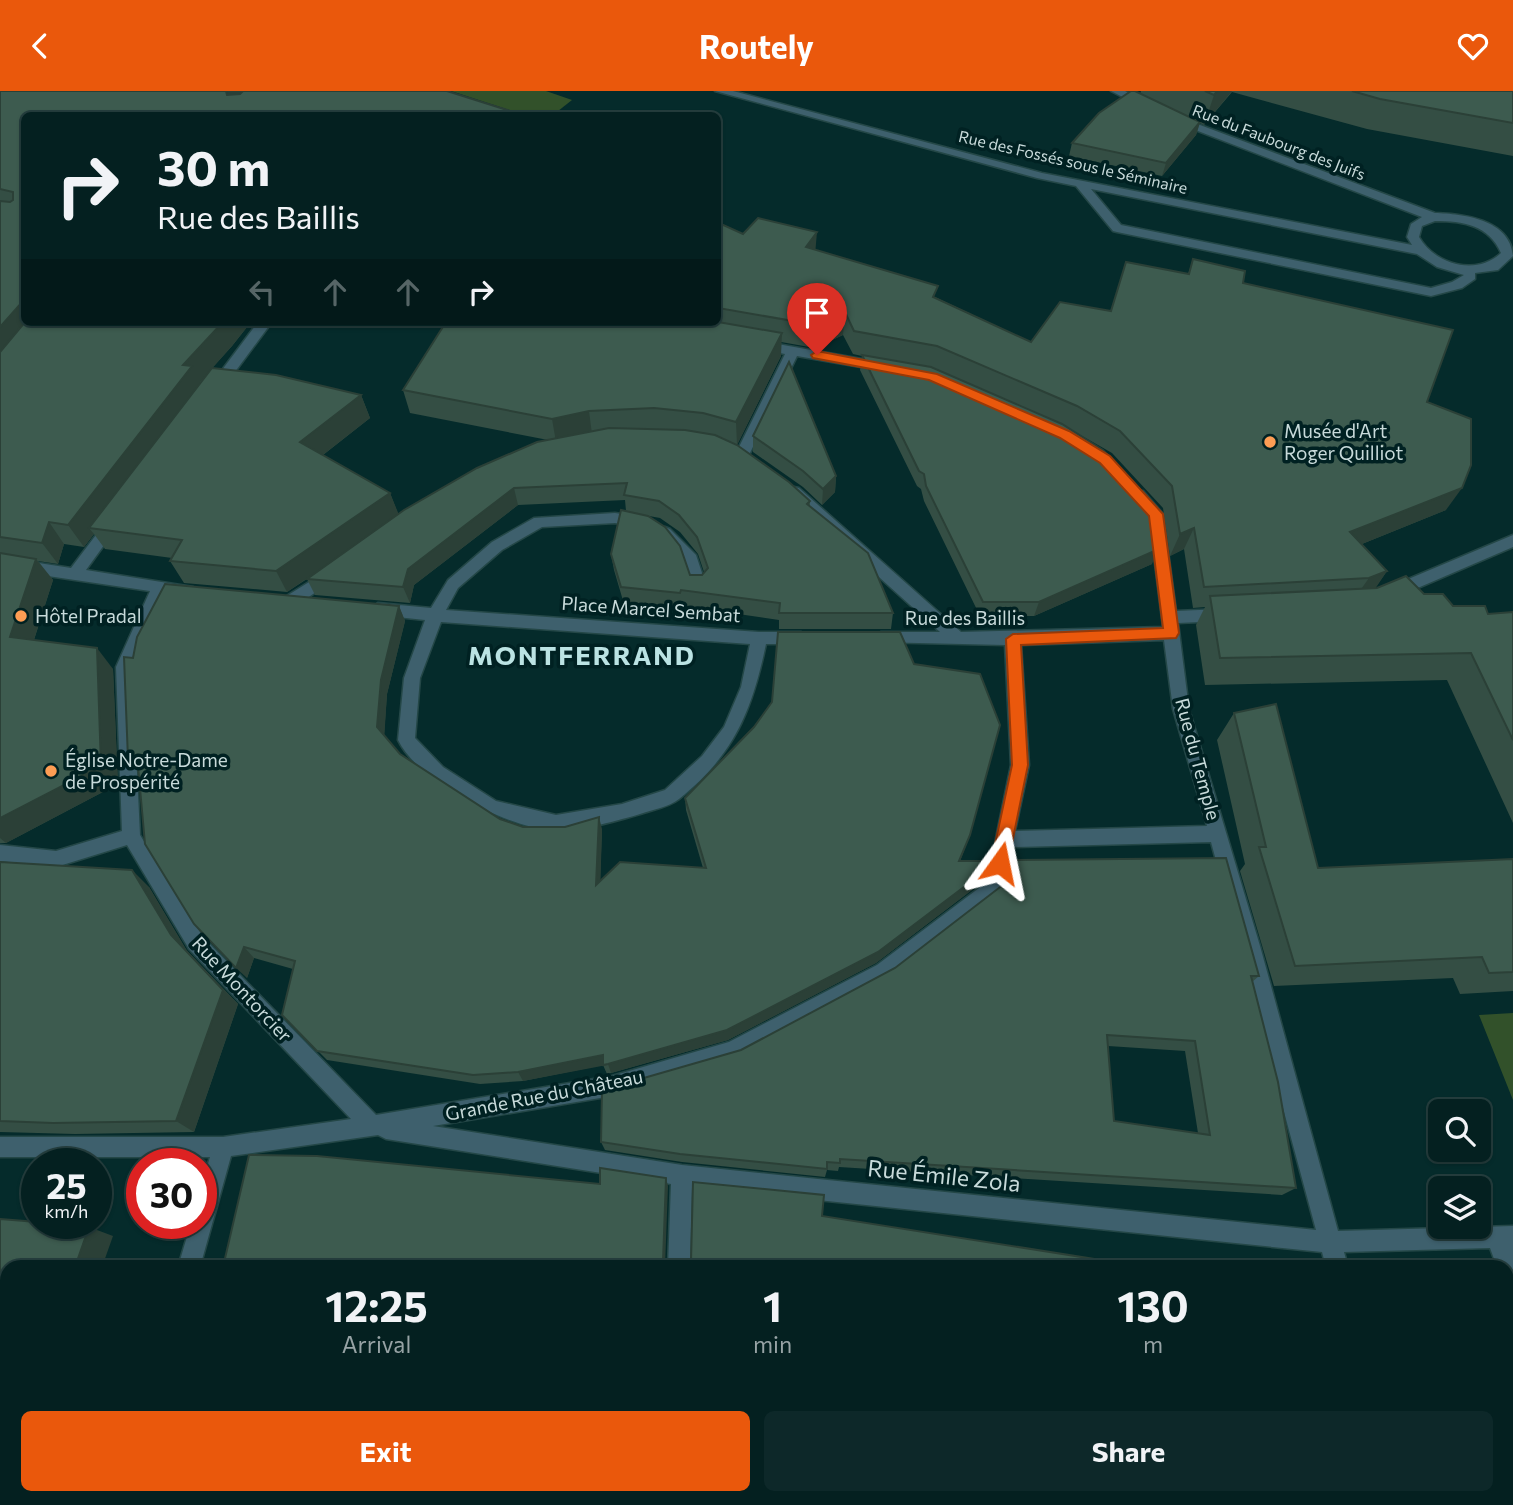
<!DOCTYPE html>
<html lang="en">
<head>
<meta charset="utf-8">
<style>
	:root { --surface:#042020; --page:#0d2829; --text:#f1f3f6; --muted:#97a3a5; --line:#253e3e; --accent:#ea580c }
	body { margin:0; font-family:Commissioner,sans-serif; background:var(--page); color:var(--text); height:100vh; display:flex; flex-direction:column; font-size:26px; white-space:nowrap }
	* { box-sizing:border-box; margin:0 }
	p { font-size:23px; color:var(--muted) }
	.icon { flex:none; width:38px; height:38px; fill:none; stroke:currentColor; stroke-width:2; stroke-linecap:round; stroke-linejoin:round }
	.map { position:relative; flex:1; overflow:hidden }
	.panel { position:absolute; left:0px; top:1169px; width:1514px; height:245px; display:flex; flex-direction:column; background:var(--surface); border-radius:21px 21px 0 0; box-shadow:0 2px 5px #0004,0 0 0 2px var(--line) }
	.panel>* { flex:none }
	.banner { position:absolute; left:21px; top:21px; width:700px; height:214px; border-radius:10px; box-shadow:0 2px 5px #0004,0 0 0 2px var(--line); background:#042020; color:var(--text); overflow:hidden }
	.buttons { position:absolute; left:1428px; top:1008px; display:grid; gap:14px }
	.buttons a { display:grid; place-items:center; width:63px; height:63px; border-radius:10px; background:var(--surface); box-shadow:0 2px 5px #0004,0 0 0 2px var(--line); font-size:35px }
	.speed { position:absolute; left:21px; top:1057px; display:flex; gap:14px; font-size:35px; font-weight:700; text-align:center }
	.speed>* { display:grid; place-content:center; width:91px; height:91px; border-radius:50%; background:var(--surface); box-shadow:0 2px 5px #0004,0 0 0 2px var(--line); line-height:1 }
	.speed small { font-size:18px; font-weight:400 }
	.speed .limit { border:10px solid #d22; background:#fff; color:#111 }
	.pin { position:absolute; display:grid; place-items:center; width:60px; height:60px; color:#fff; margin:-72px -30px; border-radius:50% 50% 50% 0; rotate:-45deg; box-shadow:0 0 7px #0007 }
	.pin .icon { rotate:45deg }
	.me { position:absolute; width:77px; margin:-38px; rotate:12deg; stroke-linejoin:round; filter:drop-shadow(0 0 5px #0008) }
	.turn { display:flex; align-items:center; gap:24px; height:147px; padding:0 21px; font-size:32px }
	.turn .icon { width:91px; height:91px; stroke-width:2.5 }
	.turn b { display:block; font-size:49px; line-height:60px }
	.lanes { display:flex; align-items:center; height:66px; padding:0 21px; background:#0003; justify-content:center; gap:35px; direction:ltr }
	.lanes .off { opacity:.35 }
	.eta { display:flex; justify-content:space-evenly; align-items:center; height:119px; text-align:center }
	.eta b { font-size:42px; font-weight:700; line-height:49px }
	.action { display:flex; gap:14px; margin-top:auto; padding:14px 21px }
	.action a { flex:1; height:80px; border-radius:10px; background:var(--accent); color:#fff; font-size:28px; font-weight:700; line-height:80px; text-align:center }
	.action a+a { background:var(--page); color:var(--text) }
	header { display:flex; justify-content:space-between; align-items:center; height:91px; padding:0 21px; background:var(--accent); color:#fff; font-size:32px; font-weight:700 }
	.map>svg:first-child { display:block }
	.green { fill:#32512a }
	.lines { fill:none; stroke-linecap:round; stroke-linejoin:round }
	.minor-casing { stroke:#244747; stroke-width:3 }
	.minor { fill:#3e606d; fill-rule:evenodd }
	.wall { fill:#344e44; fill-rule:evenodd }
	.shaded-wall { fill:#2b4037 }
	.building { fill:#3d5b4f; stroke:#2b4037; stroke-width:2; fill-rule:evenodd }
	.route { fill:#ea580c; stroke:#983908; stroke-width:2 }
	.poi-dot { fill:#fd9d54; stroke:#002122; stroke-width:2.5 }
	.labels { text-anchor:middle; stroke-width:7; stroke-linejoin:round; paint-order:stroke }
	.far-street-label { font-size:16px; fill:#c7dada; stroke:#002122 }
	.poi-label { font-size:19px; fill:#c7dada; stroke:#002122; text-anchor:start }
	.street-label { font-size:19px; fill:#c7dada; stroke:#002122 }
	.near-street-label { font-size:23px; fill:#c7dada; stroke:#002122 }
	.district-label { font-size:26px; font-weight:bold; letter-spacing:2px; fill:#bbe3e3; stroke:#002122 }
</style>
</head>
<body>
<header><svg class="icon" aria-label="back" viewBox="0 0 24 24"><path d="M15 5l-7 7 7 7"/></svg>Routely<svg class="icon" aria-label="heart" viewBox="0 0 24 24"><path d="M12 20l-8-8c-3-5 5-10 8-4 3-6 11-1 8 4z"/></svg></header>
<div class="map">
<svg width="1513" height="1414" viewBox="0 0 1513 1414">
	<rect width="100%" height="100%" fill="#052b2b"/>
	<g class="green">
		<polygon points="451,0 546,0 572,9 553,24 525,24"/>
		<polygon points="1513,922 1513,1009 1479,924"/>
	</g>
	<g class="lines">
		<g class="minor-casing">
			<g id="minor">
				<path d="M715,0H733L1042,82L1412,154L1407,146L1411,133L1422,126L1172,30V26L1176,25L1435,122C1463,123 1510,128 1513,165L1498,179L1475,182V188L1462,197L1431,205L1117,141L1113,140L1076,95L1037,87ZM1091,98L1417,163L1437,176L1464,184L1452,191L1431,197L1121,134ZM1435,130C1463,130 1489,134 1501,162C1477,185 1435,174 1419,146L1422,135Z"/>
				<polygon points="1111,0 1125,0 1150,13 1140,15"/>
				<polygon points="258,231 272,231 220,301 210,301 210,295"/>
				<polygon points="760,250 884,272 891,276 884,280 797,265 749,364 742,369 735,364 785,263 755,257 755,251"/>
				<path d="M794,396L799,397L961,541L1163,536L1149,425L1131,404L1133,400H1143L1163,423L1176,520L1222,518L1230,524L1222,530L1178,532L1189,618L1260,855L1338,1140L1513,1135V1200L1507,1197V1176H1497L1490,1157L1344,1161L1348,1176H1326L1322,1161L692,1096L690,1176H668L671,1093L386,1048L378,1044L231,1065L200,1176H178L191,1132H201V1096L210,1066H0V1046H223L351,1028L189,858L127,754L56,776L0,770V754L56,760L122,740L116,576L150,500L0,478V466L71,477L108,428L113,427L120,432L86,479L193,496L195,500L193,504L165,503L132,576L140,744L203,846L376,1024L612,985L729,951L877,874L987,791L1011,674L1005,554L875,551L873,547L881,541H940L789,405L787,401ZM1164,549L1173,618L1207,735L1015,740L1029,674L1021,554ZM1211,751L1316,1139L682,1074L433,1035L612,1005L740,967L891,886L1001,801L1012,756Z"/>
				<path d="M615,422L640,426L647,431L640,436L615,432L542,436L502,459L458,497L446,519L759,541H801L809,547L801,553H766C752,620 734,664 679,708C669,716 652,719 640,723C620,729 576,741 556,740C508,737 419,692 398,649L404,587L425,529L378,524L370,518L378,512L431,517L448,489L492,451L534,427ZM441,531L750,553L741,596L724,636L702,665L665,699L622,713L556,724L496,710L443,676L415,647L420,587Z"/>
				<polygon points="665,436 670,438 696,464 706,494 703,498 693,498 684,470 660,446 657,442 660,438"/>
				<polygon points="1513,444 1513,456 1399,505 1393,507 1385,501 1387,497"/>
				<polygon points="330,478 335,480 338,484 335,488 297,514 285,514 283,510 285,506"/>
				<polygon points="113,1407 137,1407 135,1414 111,1414"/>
				<polygon points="397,1407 421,1407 420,1414 396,1414"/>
				<rect x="659" y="1407" width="24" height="7"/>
				<polygon points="1397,1407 1421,1407 1423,1414 1399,1414"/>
			</g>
		</g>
		<use href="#minor" class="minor"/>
	</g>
	<g class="wall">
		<path d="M0,0L24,24V231H251L232,255L212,277L361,304L370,327L323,364L390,402L398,423L548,349L410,322L403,299L718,231V134L743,143L816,159L937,207L1031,251L1111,220L1188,183L1193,168L1243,192L1427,311L1446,419L1362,453L1387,480L1375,497L1424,503L1453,515L1488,523L1513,521V732L1447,589L1205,594L1196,534L1205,516L1193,517L1184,458L1170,465L1163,417L1112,362L1068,337L1152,473L1034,525H980L924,410L921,398L917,395L860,279L862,265L853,263L843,244L815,257L781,251V265L737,354L810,410V416L893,522L891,538H779V529L683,515L682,518L624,513L614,479L611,463L626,420L625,409L518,414L414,494L410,512L315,504L307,488L310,486L287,501L184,492L170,470L172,467L105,458L94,443L84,456L64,453L58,473L38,470L53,489L34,549L113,578L118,693L6,752H0ZM649,425L660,427L680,441L698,463L704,481L702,484H690Z"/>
		<polygon points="1141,0 1513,0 1513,65 1367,38 1232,1 1204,34 1200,32 1196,44 1162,85 1069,65 1072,52 1140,3"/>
		<polygon points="753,345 836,385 835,401 822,414 803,396 753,361"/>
		<polygon points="399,515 405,530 387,603 384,644 400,663 500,728 523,736 602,738 600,790 703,777 686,719 685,707 970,744 960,770 985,789 876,872 728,949 611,982 607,983 603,974 523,990 480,993 327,969 282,924 293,878 254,867 247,887 133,567"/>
		<polygon points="1234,622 1318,777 1513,768 1513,900 1460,903 1453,887 1274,895 1240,780 1245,773 1217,649"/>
		<path d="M1014,769L1259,885L1252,891L1296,1097L1282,1104L839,1076L838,1080L827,1079L825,1086L682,1071L605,1059L601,1051L741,959L895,877L1006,792ZM1108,955L1185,960L1198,1042L1114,1030Z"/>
		<polygon points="0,771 149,796 187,860 238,913 194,1041 75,1043 0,1041"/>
		<polygon points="900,1407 1293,1407 1295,1414 901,1414"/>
	</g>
	<g class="shaded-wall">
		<polygon points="226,0 252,0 234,22"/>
		<polygon points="1217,0 1232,0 1204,34 1214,4"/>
		<polygon points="1200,31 1196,44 1162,85 1166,72"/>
		<polygon points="817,141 815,164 806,156"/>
		<polygon points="24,209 24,231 40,231 0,276 0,236"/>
		<polygon points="845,221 843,244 815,257 816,234"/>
		<polygon points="223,231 251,231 232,255 200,291 204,298 89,437 94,443 84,456 68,434 183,274"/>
		<polygon points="782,242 781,265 737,354 736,331"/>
		<polygon points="361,304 370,327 310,374 300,351"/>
		<polygon points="589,320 592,343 556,351 552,328"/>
		<polygon points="836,385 835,401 822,414 823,398"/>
		<polygon points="514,397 518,414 414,494 410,512 403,496 408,478"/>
		<polygon points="1462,397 1446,419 1337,463 1350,441"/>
		<polygon points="390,402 399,424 287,501 276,480"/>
		<polygon points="49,431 64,453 58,473 42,452"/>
		<polygon points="1194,437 1184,458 1170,465 1180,443"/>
		<polygon points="1159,458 1152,473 1034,525 1039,511"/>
		<polygon points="36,468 53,489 28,567 10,546"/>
		<polygon points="1387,480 1373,501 1354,508 1369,487"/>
		<polygon points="399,515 405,530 387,603 384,650 377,636 381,589"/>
		<polygon points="97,557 113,578 118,693 6,752 0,747 0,727"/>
		<polygon points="137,664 140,682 128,668"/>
		<polygon points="599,726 602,738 600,806 596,794"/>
		<polygon points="989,777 985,789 876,872 728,949 611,982 608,973"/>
		<polygon points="132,779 149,796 187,860 238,913 194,1041 176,1030 171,844"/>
		<polygon points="244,856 254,867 247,887 236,877"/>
		<polygon points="603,964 607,974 523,990 518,981"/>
		<polygon points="666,1087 668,1095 665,1176 663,1170"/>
		<polygon points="89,1136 113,1145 102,1176 75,1176"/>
		<polygon points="49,1407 77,1407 75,1414 47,1414"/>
		<polygon points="385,1407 396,1407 394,1414 382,1414"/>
	</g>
	<g class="building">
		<polygon points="0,0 226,0 227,4 240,3 243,0 447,0 523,24 24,24 24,209 0,236 0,110 10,111 13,109 13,101 0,98"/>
		<polygon points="1131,0 1135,0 1200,31 1166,72 1072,52 1099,22"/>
		<polygon points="1205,0 1217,0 1214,4"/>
		<polygon points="1352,0 1513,0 1513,32 1380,8"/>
		<polygon points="758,127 817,141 806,156 938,195 933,206 1031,251 1060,211 1111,220 1126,171 1189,183 1193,168 1245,180 1243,192 1453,239 1427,311 1471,328 1471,374 1462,397 1350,441 1387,480 1369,487 1204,496 1194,437 1180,443 1172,395 1120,340 1077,315 937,255 854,240 845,221 816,234 718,217 718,134 719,132 743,143"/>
		<polygon points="25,231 223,231 183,274 192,275 68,434 49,431 42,452 0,446 0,261"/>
		<polygon points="446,231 718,231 782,242 736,331 703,322 654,317 589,320 552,328 403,299"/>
		<polygon points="862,264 931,276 1062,333 1103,359 1152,411 1159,458 1039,511 983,511 926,395 924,383 919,380"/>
		<polygon points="789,271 836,385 823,398 803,380 753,345"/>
		<polygon points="212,277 276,284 361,304 300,351 390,402 276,480 170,470 182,449 89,437"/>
		<polygon points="609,337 685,339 715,344 737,354 789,391 810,410 807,413 868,462 893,522 779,522 780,512 681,499 680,502 621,496 611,463 621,419 648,425 665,436 680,455 690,484 702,484 708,477 697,446 679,424 659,410 624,404 627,392 514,397 408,478 403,496 307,488 404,419 477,377 537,351"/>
		<polygon points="0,462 36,468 10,546 97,557 101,675 0,727"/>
		<polygon points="1406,485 1424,503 1443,503 1453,515 1485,515 1488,523 1513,521 1513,649 1471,562 1220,567 1210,505 1377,497"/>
		<polygon points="165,493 399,515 381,589 377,636 400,663 500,728 523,736 565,736 599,726 596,794 620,771 706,777 685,707 754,636 772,611 778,541 900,541 914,573 980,583 1000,634 970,744 959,770 991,770 989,777 878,861 727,939 608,973 603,974 603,964 518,981 473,984 317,960 282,924 295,870 244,856 236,877 194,833 145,753 137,664 128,668 124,566 133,567 137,546"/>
		<polygon points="1276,613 1318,777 1513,768 1513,881 1489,882 1482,866 1295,875 1259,756 1266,756 1234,622"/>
		<path d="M1226,767L1259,885H1251L1278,991L1296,1097L840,1068V1072L827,1071V1078L680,1063L601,1051L602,999L741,959L895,877L1008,790L1014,769ZM1107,944L1195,950L1210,1044L1114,1030Z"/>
		<polygon points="0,771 132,779 171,844 223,899 176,1030 53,1032 0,1030"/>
		<polygon points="249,1064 317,1065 600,1093 600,1077 666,1087 663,1170 665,1173 688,1173 691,1170 693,1091 824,1104 822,1125 1145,1176 223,1176"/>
		<polygon points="0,1128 37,1131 37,1132 89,1136 75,1176 7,1176 7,1407 49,1407 47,1414 0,1414 0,1232 3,1225 0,1225"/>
		<polygon points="165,1407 385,1407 382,1414 163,1414"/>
		<rect x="721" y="1407" width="125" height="7"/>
		<polygon points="904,1407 1293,1407 1295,1414 905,1414"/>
	</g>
	<polygon class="route" points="817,260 937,283 1069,340 1110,365 1163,423 1179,542 1176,547 1021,554 1028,674 1008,772 1005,777 1000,779 994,777 991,772 1012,674 1006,548 1013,543 1163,537 1149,425 1100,372 1060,347 929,289 813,267 811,264"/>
	<g class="poi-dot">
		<circle cx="1270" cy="351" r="7"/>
		<circle cx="21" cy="525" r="7"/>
		<circle cx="51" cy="680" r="7"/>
	</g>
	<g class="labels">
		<g class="far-street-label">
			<text transform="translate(1279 51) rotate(21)" y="6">Rue du Faubourg des Juifs</text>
			<text transform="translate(1073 71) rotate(13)" y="6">Rue des Fossés sous le Séminaire</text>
		</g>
		<g class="poi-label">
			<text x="1284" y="347">Musée d'Art<tspan x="1284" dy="22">Roger Quilliot</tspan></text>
			<text x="35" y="532">Hôtel Pradal</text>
			<text x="65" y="676">Église Notre-Dame<tspan x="65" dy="22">de Prospérité</tspan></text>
		</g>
		<g class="street-label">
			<text transform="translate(651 518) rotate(4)" y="7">Place Marcel Sembat</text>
			<text x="965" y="534">Rue des Baillis</text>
			<text transform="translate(1198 668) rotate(75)" y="7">Rue du Temple</text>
			<text transform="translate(242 898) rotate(47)" y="7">Rue Montorcier</text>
			<text transform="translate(544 1004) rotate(-11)" y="7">Grande Rue du Château</text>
		</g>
		<g class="near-street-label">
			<text transform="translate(944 1085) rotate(6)" y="8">Rue Émile Zola</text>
		</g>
		<g class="district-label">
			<text x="582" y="574">MONTFERRAND</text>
		</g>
	</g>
</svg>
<div class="buttons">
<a><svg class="icon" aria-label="search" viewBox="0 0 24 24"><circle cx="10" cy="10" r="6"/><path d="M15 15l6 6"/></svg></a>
<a><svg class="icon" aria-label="layers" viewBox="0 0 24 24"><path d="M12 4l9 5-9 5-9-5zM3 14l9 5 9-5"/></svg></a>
</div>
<div class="speed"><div>25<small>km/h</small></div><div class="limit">30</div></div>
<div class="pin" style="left:817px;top:264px;background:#d93025"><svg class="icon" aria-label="arrive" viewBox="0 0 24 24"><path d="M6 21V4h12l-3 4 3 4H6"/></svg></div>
<svg class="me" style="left:1000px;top:772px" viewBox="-20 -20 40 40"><path d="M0-17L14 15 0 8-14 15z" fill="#ea580c" stroke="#fff" stroke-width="4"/></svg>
<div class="banner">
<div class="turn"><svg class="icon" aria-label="right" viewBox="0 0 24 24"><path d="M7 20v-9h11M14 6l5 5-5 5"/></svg><div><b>30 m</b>Rue des Baillis</div></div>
<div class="lanes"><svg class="icon off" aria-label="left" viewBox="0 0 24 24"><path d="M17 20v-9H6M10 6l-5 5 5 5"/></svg><svg class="icon off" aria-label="ahead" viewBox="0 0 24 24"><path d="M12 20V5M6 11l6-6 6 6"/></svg><svg class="icon off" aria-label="ahead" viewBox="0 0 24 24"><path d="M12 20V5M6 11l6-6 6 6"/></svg><svg class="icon" aria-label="right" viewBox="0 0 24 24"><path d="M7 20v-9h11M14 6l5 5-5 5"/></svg></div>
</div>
<section class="panel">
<div class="eta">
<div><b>12:25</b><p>Arrival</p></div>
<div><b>1</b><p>min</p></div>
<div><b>130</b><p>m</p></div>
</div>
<div class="action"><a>Exit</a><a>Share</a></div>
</section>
</div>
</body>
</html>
